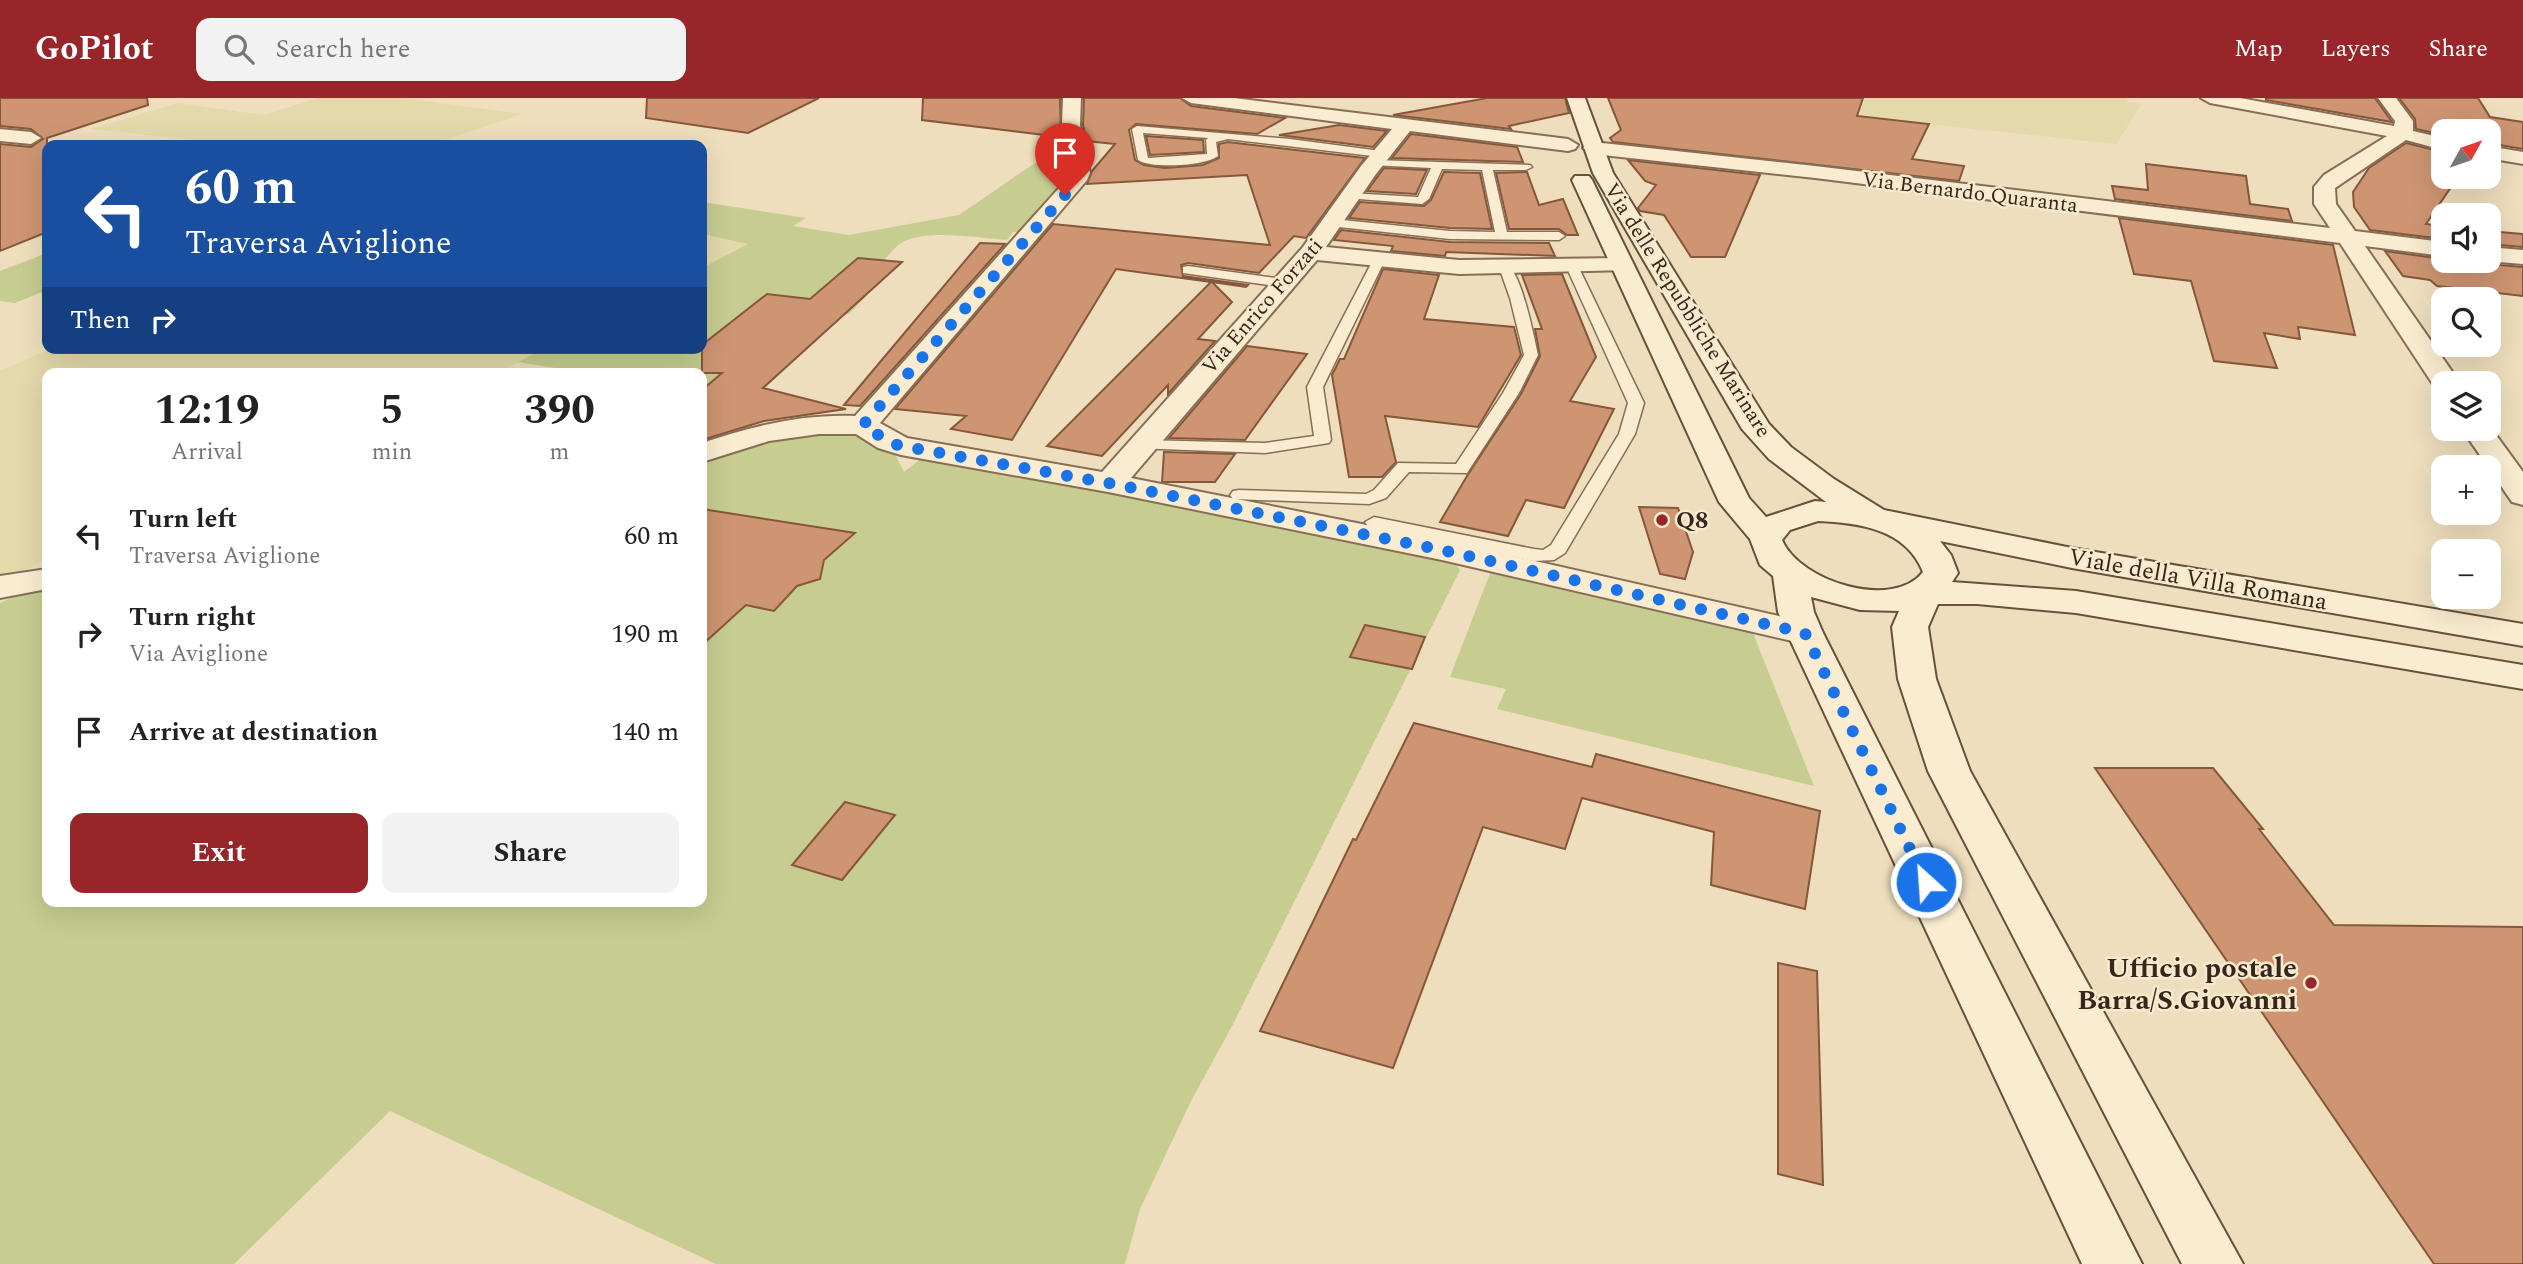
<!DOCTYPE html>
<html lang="en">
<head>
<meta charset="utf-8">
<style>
	:root { --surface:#fff; --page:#f2f2f2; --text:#222; --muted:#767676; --accent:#972529 }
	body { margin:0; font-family:Spectral,serif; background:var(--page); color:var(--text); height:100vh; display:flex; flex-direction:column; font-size:26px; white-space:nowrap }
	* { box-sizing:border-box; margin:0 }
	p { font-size:23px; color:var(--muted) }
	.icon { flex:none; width:38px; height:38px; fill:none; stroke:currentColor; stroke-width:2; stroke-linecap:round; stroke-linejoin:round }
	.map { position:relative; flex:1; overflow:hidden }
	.sheet { position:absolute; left:42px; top:270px; width:665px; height:539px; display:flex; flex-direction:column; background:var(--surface); border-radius:14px; box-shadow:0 7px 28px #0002 }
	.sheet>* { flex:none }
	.hud { position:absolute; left:42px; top:42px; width:665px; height:214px; border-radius:14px; box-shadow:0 7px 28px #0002; background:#1a4fa0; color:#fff; overflow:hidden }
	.needle { width:46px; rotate:50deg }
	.controls { position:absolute; left:2431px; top:21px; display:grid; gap:14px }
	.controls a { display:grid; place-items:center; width:70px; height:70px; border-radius:14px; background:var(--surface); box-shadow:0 7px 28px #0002; font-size:35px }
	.pin { position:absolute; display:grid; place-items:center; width:60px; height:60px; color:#fff; margin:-72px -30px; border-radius:50% 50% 50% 0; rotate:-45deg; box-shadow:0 0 7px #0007 }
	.pin .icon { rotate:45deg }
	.me { position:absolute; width:77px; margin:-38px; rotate:334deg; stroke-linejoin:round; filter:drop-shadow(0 0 5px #0008) }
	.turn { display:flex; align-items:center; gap:24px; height:147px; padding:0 28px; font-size:32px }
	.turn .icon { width:91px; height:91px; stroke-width:2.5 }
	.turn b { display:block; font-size:49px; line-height:60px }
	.then { display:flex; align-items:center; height:66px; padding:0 28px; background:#0003; gap:14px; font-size:26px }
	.eta { display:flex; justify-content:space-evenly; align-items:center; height:119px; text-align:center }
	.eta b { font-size:42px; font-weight:700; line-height:49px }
	.button { display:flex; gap:14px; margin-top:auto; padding:14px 28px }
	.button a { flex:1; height:80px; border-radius:14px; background:var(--accent); color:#fff; font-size:28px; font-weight:700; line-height:80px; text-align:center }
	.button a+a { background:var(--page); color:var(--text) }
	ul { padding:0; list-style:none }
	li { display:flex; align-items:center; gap:21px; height:98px; padding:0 28px }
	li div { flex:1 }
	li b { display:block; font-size:26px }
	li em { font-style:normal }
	header { display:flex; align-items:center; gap:42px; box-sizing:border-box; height:98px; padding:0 35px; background:var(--accent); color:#fff }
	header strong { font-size:33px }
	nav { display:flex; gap:38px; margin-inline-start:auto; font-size:24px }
	.search { width:490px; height:63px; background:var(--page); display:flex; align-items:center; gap:18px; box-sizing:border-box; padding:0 24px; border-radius:14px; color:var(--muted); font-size:26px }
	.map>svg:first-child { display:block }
	.farmland { fill:#e4d9ab }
	.green { fill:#c7cc91 }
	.building { fill:#ce9572; stroke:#86573b; stroke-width:2 }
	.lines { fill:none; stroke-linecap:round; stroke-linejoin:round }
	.service-casing { stroke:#876e56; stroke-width:3 }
	.minor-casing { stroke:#876e56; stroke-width:4 }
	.secondary-casing { stroke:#68503a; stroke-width:4 }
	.service { fill:#f9ecd0; fill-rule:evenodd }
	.minor { fill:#f9ecd0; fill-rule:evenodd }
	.secondary { fill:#f9ecd0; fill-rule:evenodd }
	.route { stroke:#1a73e8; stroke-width:12; stroke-dasharray:0 21.6 }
	.poi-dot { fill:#972529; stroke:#f6e9cd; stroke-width:2.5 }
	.labels { text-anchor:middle; stroke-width:5; stroke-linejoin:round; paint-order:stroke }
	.far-street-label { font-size:21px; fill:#36271b; stroke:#f6e9cd }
	.poi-label { font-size:24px; font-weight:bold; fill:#36271b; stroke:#f6e9cd; text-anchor:start }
	.street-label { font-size:24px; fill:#36271b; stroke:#f6e9cd }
	.near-poi-label { font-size:28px; font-weight:bold; fill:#36271b; stroke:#f6e9cd; text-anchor:end }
</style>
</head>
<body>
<header>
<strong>GoPilot</strong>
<div class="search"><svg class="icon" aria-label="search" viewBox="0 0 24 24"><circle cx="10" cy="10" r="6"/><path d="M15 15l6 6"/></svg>Search here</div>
<nav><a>Map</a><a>Layers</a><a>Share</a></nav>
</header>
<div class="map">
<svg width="2523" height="1166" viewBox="0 0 2523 1166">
	<rect width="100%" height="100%" fill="#eedebd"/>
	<g class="farmland">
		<polygon points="318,0 403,0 523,16 430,47 169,47 186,41 91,31 178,5 264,17"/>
		<polygon points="1863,0 2128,0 2127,4 2142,6 2116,46 1861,19"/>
		<polygon points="702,136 749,146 702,170"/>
		<polygon points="52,250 546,250 499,275 47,275 47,460 19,476 0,479 0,273"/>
	</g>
	<g class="green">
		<path d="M1070,41L1072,73L1065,86L1023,134H1013L1007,142C980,140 929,131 905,143C897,146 890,156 884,162L899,164L849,216H842L753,300L702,293V275H586L518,264L546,250H702V170L748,146L702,136V104L806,120L793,128L849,137L959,117Z"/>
		<polygon points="47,155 47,192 15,205 0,203 0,173"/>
		<polygon points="853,332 866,344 894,354 904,374 928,355 1452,461 1460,472 1232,928 1191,1003 1140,1111 1125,1166 716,1166 390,1013 234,1166 0,1166 0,505 34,489 47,486 47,803 702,803 702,363 770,338"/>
		<polygon points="1492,470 1751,530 1814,688 1497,611 1506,591 1450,579"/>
	</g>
	<g class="building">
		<polygon points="0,0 147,0 148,7 47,40 47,134 0,153 0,46 31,49 43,41 31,31 0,28"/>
		<polygon points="647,0 819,0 748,35 646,20"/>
		<polygon points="923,0 1060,0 1061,39 922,22"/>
		<polygon points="1084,0 1180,0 1191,8 1285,20 1257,36 1136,26 1129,32 1135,62 1144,67 1165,70 1203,67 1219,60 1219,46 1228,44 1365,60 1306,140 1294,138 1259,175 1188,165 1181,167 1183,178 1248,187 1246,189 1212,184 1232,204 1198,241 1215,243 1168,296 1168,287 1102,358 1047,348 1211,184 1116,171 1012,342 951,331 966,318 895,311 1053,126 1270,147 1247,77 1087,86 1092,73 1115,46 1086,43 1083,27"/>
		<polygon points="1487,0 1565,0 1569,15 1509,28 1511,31 1393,17"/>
		<polygon points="1608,0 1863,0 1857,18 1929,26 1912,61 1964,68 1959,83 1613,44 1610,40 1621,32"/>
		<polygon points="2266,0 2375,0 2392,24 2266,2"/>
		<polygon points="2399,0 2478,0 2490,19 2523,24 2523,51 2488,45 2488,33 2443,33 2443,37 2416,31 2415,21"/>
		<polygon points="1339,27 1387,33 1373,49 1279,37"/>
		<polygon points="1411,36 1517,49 1523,64 1392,60"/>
		<polygon points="1146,38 1203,42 1204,54 1150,57"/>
		<polygon points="2406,45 2443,54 2443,79 2458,79 2426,126 2443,128 2443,141 2370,132 2354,109 2353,94 2369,70"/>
		<polygon points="1628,62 1760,77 1725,159 1691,159 1664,117 1640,113 1638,110 1656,87 1645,83"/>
		<polygon points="2146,66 2246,78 2250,106 2288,111 2292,123 2115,101 2112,88 2148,92"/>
		<polygon points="1384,70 1427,72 1416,96 1367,93"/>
		<polygon points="1444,74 1480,75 1492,131 1450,130 1349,120 1360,104 1424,108 1431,102"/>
		<polygon points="1527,74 1539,107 1563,101 1578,137 1567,137 1559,131 1509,131 1496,75"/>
		<polygon points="2119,120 2333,147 2355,237 2298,229 2300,241 2264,235 2277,270 2214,263 2191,183 2134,176"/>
		<polygon points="1341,132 1450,144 1549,145 1555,158 1446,154 1445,158 1391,153 1393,148 1334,142"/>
		<polygon points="2488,133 2523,136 2523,149 2488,146"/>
		<polygon points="980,145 1005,146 860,308 844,307"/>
		<polygon points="2385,153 2443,161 2443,163 2484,163 2487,166 2523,169 2523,198 2437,188 2430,182 2403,178"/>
		<polygon points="858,160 902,164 763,290 846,311 764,323 702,342 702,292 722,275 702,275 702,247 767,196 810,201"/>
		<polygon points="1383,171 1439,177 1424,221 1514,229 1521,257 1478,329 1385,318 1396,364 1382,379 1349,379 1332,277 1340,261 1344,261"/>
		<polygon points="1562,176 1596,259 1570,303 1614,311 1564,410 1526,402 1508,438 1440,424 1467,378 1521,296 1540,258 1535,231 1542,231 1522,177"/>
		<polygon points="1247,248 1307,256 1245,342 1169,340"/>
		<polygon points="1164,354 1235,356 1215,384 1162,384"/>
		<polygon points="1639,409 1678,410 1693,454 1685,481 1660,476"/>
		<polygon points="702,411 855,435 824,462 820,481 797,488 774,513 746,507 702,547"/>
		<polygon points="1365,527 1425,539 1412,571 1350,559"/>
		<polygon points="1414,625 1592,669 1596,656 1820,713 1805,811 1711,787 1714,734 1582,700 1565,751 1483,729 1393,970 1260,933 1353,741 1356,742"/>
		<polygon points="2095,670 2213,670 2263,731 2259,731 2334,827 2523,829 2523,1166 2434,1166"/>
		<polygon points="845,704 895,717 842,782 792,767"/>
		<polygon points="1778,865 1817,873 1823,1087 1778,1076"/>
	</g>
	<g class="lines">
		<g class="service-casing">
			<g id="service">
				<path d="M1137,28L1290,41L1381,53L1386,56L1381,59L1228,41L1216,44L1218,58C1206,68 1150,71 1138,62L1132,31ZM1143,35L1208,40L1206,42L1207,56L1148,60Z"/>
				<polygon points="1374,62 1530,67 1532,69 1526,72 1493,72 1507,134 1559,134 1565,138 1559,142 1450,141 1329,128 1329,122 1333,121 1450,133 1495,134 1482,72 1442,71 1429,101 1422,106 1346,100 1346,96 1350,95 1418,99 1431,70 1370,67 1370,63"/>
				<polygon points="1379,158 1385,162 1323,289 1331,342 1329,345 1265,355 1135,350 1133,347 1135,344 1141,342 1265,345 1314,338 1307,289 1373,162"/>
				<polygon points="1572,164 1578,168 1644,305 1635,336 1565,455 1554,462 1534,463 1368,428 1365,424 1374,419 1534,451 1543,452 1551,447 1619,336 1628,305 1566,168"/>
				<path d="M1505,165C1521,171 1534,239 1538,257L1519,295L1467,375L1409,374L1386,400L1369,406L1233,401L1230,397L1233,393L1239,392L1366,396L1374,392L1398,365L1456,366L1503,295L1524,257L1510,200L1499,169Z"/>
				<polygon points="1188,168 1283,181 1290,185 1283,189 1183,175 1183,169"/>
			</g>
		</g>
		<g class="minor-casing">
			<g id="minor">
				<path d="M1063,0H1081L1080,27L1090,75L1087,82L880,325L907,340L1102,374L1303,149L1361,68L1392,31L1191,5L1182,0H1234L1568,41L1578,47L1575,51L1568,53L1410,33L1376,76L1326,149L1459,162L1622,160L1630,162L1634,167L1630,172L1459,176L1317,162L1131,380L1442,442L1805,524L1818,527L1823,535L1818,543L1805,546L1442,462L1108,394L901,357L878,350L856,336H819L769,343L702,364V345C752,328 802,316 855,318L1068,80L1070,75L1062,27Z"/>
				<polygon points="2201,0 2240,0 2394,28 2395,23 2378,0 2396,0 2413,23 2413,33 2443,40 2443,52 2406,42 2335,90 2336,106 2355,133 2443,144 2443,158 2365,148 2460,285 2443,285 2443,293 2436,291 2340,145 1815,80 1593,56 1583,50 1593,44 1815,68 2330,130 2314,106 2314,89 2324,77 2387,38 2210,5"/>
				<polygon points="0,31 31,34 41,40 31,46 0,43"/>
				<polygon points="2488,48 2523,54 2523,66 2488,60"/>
				<polygon points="2488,149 2523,152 2523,166 2487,163"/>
				<polygon points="2488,326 2523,374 2523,407 2512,404 2462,331 2488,331"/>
				<polygon points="47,471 47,491 0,500 0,478"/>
			</g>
		</g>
		<g class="secondary-casing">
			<path id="secondary" d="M1567,0H1585L1613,75L1769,326L1791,349L1834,381L1884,412L2072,450L2523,526V548L2072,470L1940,443L1951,457L1958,475L1952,484L2076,493L2523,567V591L2076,515L1977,506H1938L1928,529L1936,581L1970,673L2243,1166H2182L1928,673L1898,581L1892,529L1899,513L1860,512L1811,499L1814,514L1823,535L2142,1166H2082L1787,535L1778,514L1773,478L1760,467L1750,441L1719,404L1572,82L1575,78H1589L1592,82L1749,400L1766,419L1815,403L1826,404L1769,361L1742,331L1593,75ZM1818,423C1860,425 1906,431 1923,474C1893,513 1799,483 1782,442L1790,432Z"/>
		</g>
		<use href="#service" class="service"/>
		<use href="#minor" class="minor"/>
		<use href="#secondary" class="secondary"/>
	</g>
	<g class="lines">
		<polyline class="route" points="1065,97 863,327 889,344 901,348 1108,385 1442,452 1805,535 1926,784"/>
	</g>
	<g class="poi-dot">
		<circle cx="1662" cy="422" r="7"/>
		<circle cx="2311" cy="885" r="7"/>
	</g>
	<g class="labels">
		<g class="far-street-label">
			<text transform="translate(1970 94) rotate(7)" y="7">Via Bernardo Quaranta</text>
			<text transform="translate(1262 208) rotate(-49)" y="7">Via Enrico Forzati</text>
			<text transform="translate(1688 212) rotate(58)" y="7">Via delle Repubbliche Marinare</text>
		</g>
		<g class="poi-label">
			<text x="1676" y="430">Q8</text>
		</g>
		<g class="street-label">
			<text transform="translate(2198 481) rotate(10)" y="8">Viale della Villa Romana</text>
		</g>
		<g class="near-poi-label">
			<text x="2297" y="879">Ufficio postale<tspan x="2297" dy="32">Barra/S.Giovanni</tspan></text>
		</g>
	</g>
</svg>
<div class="controls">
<a><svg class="needle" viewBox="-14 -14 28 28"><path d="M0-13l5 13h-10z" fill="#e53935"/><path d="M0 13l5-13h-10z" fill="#767676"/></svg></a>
<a><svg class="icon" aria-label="sound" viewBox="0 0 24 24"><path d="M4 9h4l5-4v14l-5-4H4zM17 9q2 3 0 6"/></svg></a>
<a><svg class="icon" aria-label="search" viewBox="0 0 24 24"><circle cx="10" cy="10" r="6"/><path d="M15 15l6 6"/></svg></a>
<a><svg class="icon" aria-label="layers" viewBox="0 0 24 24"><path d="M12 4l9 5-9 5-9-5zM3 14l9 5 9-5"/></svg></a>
<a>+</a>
<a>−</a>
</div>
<div class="pin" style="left:1065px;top:97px;background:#d93025"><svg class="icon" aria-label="arrive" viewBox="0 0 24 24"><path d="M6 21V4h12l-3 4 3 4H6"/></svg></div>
<svg class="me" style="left:1926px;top:784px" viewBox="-20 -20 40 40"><circle r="17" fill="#1a73e8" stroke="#fff" stroke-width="3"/><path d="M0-11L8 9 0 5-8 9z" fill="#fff"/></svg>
<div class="hud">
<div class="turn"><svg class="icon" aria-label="left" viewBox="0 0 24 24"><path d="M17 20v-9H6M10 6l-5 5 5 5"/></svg><div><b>60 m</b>Traversa Aviglione</div></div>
<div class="then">Then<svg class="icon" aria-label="right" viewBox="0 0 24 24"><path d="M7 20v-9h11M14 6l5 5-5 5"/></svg></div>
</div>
<section class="sheet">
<div class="eta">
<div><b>12:19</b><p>Arrival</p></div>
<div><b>5</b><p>min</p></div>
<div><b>390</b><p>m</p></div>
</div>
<ul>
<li><svg class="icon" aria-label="left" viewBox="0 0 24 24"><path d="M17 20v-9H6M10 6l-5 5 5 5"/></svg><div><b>Turn left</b><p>Traversa Aviglione</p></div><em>60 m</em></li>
<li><svg class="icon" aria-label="right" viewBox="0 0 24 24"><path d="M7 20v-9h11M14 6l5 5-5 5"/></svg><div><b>Turn right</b><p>Via Aviglione</p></div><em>190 m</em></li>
<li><svg class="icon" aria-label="arrive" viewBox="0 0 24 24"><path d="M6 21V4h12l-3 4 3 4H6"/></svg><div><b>Arrive at destination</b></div><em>140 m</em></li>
</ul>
<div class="button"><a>Exit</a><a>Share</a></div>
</section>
</div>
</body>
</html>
